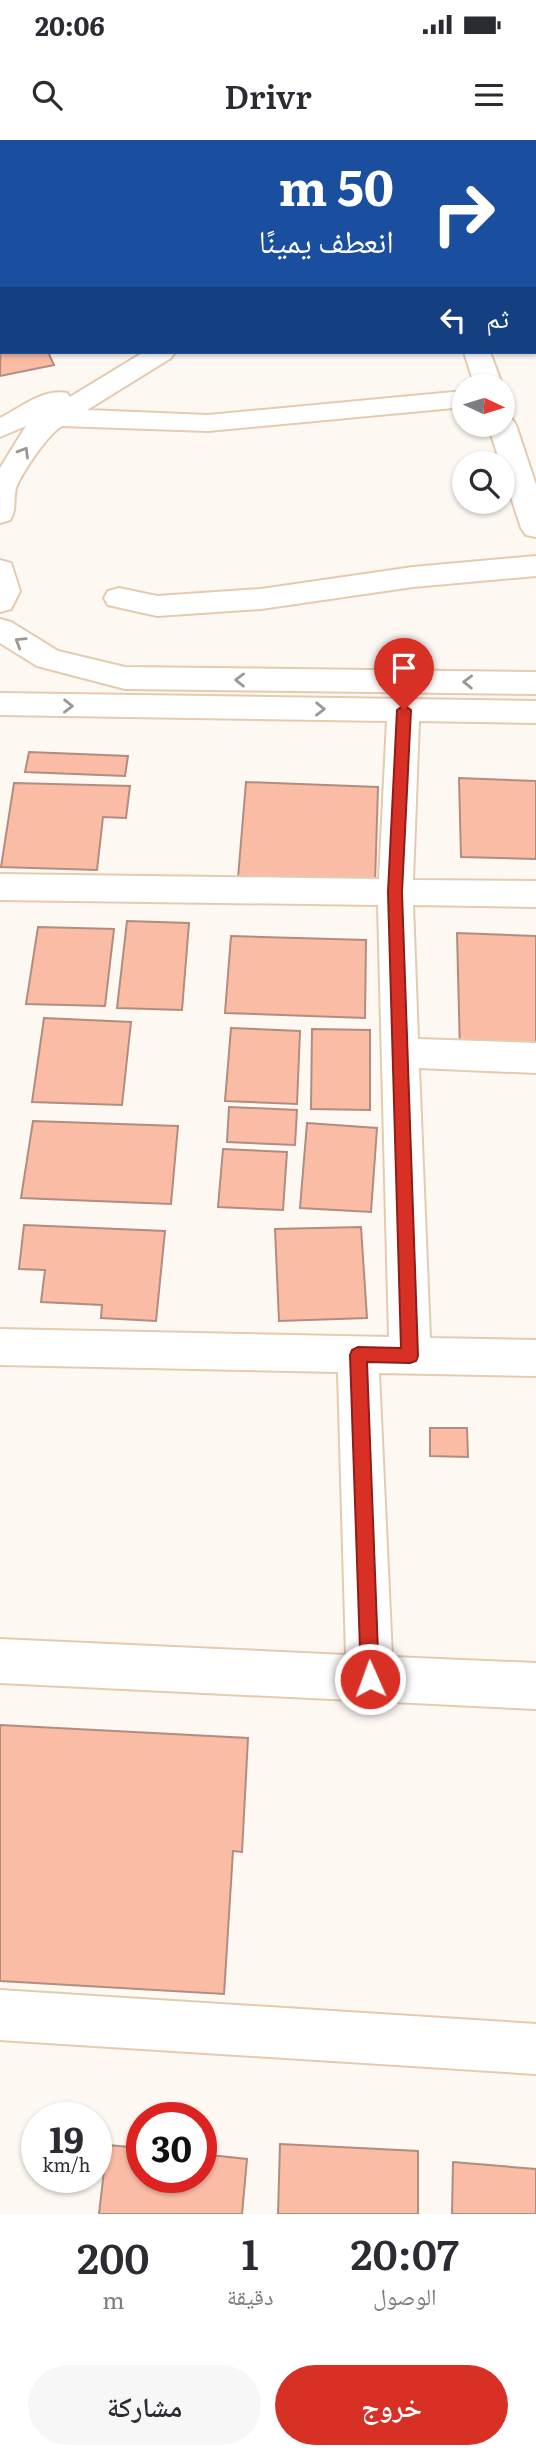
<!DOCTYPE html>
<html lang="ar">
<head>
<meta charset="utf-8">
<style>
	:root { --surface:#fff; --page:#f7f7f7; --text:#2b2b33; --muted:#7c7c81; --accent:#d93025 }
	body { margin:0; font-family:Literata,"Noto Naskh Arabic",serif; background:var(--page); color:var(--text); direction:rtl; height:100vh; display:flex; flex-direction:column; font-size:26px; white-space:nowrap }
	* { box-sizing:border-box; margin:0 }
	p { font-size:23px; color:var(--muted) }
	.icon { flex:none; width:38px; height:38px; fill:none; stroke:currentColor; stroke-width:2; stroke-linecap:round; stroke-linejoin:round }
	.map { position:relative; height:2074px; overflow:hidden; direction:ltr }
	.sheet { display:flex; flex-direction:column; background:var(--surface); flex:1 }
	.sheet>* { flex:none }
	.hud { position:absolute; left:0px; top:0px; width:537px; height:214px; box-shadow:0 2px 5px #0004; direction:rtl; background:#1a4fa0; color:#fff; overflow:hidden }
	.needle { width:46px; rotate:94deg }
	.controls { position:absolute; left:452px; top:234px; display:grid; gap:14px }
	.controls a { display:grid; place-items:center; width:63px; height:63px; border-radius:50%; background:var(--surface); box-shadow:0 2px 5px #0004; font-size:35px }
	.speed { position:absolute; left:21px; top:1962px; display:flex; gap:14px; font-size:35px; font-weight:700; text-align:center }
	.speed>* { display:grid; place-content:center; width:91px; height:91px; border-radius:50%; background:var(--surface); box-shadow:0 2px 5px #0004; line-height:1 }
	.speed small { font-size:18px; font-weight:400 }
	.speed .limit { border:10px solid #d22; background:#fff; color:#111 }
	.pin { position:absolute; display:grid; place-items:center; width:60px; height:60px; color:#fff; margin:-72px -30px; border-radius:50% 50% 50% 0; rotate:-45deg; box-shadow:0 0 7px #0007 }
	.pin .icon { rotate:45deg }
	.me { position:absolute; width:77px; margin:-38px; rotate:358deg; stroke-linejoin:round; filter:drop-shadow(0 0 5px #0008) }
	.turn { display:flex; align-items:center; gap:24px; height:147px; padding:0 28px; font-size:32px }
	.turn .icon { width:91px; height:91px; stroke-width:2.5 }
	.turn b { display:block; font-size:49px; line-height:60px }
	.then { display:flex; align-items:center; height:66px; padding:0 28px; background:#0003; gap:14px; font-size:26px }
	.eta { display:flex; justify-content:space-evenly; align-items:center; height:119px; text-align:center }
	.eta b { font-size:42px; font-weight:600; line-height:49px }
	.action { display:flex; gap:14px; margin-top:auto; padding:14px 28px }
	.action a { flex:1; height:80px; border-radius:42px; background:var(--accent); color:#fff; font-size:28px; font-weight:600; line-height:80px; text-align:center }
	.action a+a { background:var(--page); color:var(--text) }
	.status { display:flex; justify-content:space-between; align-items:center; height:49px; padding:0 35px; background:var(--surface); direction:ltr }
	.status svg { height:19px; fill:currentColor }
	header { display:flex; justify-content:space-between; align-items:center; height:91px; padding:0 28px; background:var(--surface); font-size:32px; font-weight:600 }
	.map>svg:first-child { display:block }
	.green { fill:#faced4 }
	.building { fill:#fbbca6; stroke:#b18d80; stroke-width:2 }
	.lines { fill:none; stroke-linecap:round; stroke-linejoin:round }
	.minor-casing { stroke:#e4cbaf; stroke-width:4 }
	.minor { fill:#fff; fill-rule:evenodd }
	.oneway { stroke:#9c9892 }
	.route { fill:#d93025; stroke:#8d1f18; stroke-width:2 }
</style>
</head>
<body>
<div class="status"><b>20:06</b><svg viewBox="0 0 49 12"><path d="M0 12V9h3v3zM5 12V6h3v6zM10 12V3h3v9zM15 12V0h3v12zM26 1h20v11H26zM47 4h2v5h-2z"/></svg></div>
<header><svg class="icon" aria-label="menu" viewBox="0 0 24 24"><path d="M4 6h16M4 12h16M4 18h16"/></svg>Drivr<svg class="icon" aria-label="search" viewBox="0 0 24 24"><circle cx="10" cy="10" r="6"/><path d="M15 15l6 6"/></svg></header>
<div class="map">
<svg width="536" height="2074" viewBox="0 0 536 2074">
	<rect width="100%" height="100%" fill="#fdf8f2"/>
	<polygon class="green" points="54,0 515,0 516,2 55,2"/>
	<g class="building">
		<polygon points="0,53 2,53 0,140"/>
		<polygon points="2,144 2,212 48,212 54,225 0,236"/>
		<polygon points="29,612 128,616 125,636 25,632"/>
		<polygon points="459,638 536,641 536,719 461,717"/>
		<polygon points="246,642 378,647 375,743 238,738"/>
		<polygon points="14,643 130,646 126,678 103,677 97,730 1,727"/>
		<polygon points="127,781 189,783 182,870 117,868"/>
		<polygon points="38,787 114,789 105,866 26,864"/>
		<polygon points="457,793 536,796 536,914 460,912"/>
		<polygon points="231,796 366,800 365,878 225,873"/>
		<polygon points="44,878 131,882 122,965 32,962"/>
		<polygon points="231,888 300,891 297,964 225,961"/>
		<polygon points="312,889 370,890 370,970 311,969"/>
		<polygon points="229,967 297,970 295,1005 227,1002"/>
		<polygon points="33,981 178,986 171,1064 21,1058"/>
		<polygon points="307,983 377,988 371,1072 300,1068"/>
		<polygon points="223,1009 287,1012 283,1070 218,1067"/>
		<polygon points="24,1085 165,1091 156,1181 101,1178 102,1165 41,1162 45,1130 19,1129"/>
		<polygon points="361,1087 367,1178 279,1181 275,1089"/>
		<polygon points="430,1288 467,1288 468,1317 430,1316"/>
		<polygon points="0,1585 248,1598 242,1712 233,1711 224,1854 0,1841"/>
		<polygon points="280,2004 418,2011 418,2074 278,2074"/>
		<polygon points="107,2005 142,2008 142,2037 201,2037 201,2014 247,2019 242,2074 99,2074"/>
		<polygon points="453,2022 536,2029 536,2074 452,2074"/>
	</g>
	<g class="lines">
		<g class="minor-casing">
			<g id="minor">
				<path d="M144,212H175L171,218L87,270L208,275L464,251V267L208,291L62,286C48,294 22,332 16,348C13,359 17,370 10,380L0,383V328L26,286L0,297V278C20,268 44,248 67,253L70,257Z"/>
				<polygon points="464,212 490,212 503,247 502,248 475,247"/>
				<polygon points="502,277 512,279 516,285 536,345 536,397 526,395 521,388 488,285 502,285"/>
				<polygon points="536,416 536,436 413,447 261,469 157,476 108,465 104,458 108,451 119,448 157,456 261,449 413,427"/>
				<polygon points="0,420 11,423 20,451 11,469 0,472"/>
				<polygon points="0,479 11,482 58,511 125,527 536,532 536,554 125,549 37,526 0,503"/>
				<polygon points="0,553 536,561 536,583 419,581 413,740 536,741 536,767 413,765 418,899 536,903 536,933 419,928 430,1198 536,1200 536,1236 379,1233 392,1517 536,1523 536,1569 0,1543 0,1499 346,1515 338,1232 0,1225 0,1189 389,1197 378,765 0,760 0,734 379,739 387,581 0,575"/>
				<polygon points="0,1850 536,1884 536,1934 0,1900"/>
			</g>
		</g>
		<use href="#minor" class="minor"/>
	</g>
	<defs><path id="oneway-chevron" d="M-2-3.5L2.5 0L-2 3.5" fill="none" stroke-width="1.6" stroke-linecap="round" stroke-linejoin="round" transform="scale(1.75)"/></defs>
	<g class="oneway">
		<use href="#oneway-chevron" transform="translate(24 312) rotate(-59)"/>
		<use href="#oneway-chevron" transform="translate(20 502) rotate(-148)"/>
		<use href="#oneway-chevron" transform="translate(240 540) rotate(-179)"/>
		<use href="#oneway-chevron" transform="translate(468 542) rotate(-179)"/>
		<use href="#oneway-chevron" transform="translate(68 566) rotate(1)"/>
		<use href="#oneway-chevron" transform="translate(320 569) rotate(1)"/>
	</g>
	<polygon class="route" points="404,565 411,570 402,752 418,1216 416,1221 410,1223 367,1222 379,1539 377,1545 370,1548 363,1545 361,1539 350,1215 352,1210 358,1207 401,1208 388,752 397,570"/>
</svg>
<div class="controls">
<a><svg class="needle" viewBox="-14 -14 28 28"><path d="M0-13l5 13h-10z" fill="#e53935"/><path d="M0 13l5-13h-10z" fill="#7c7c81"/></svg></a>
<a><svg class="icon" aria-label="search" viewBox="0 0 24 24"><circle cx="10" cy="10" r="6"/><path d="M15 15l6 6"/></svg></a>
</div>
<div class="speed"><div>19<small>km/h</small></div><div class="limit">30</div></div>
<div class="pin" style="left:404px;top:570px;background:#d93025"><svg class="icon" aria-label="arrive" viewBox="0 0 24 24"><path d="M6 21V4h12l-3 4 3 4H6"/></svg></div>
<svg class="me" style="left:370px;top:1539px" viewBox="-20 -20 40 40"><circle r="17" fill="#d93025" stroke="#fff" stroke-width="3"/><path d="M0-11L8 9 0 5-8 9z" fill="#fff"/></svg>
<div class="hud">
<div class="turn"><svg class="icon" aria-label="right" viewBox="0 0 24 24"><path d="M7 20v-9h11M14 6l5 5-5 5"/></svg><div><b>50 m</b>انعطف يمينًا</div></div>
<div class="then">ثم<svg class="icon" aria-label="left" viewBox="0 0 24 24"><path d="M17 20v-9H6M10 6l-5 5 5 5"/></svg></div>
</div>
</div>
<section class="sheet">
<div class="eta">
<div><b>20:07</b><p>الوصول</p></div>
<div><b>1</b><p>دقيقة</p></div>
<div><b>200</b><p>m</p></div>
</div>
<div class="action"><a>خروج</a><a>مشاركة</a></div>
</section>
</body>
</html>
